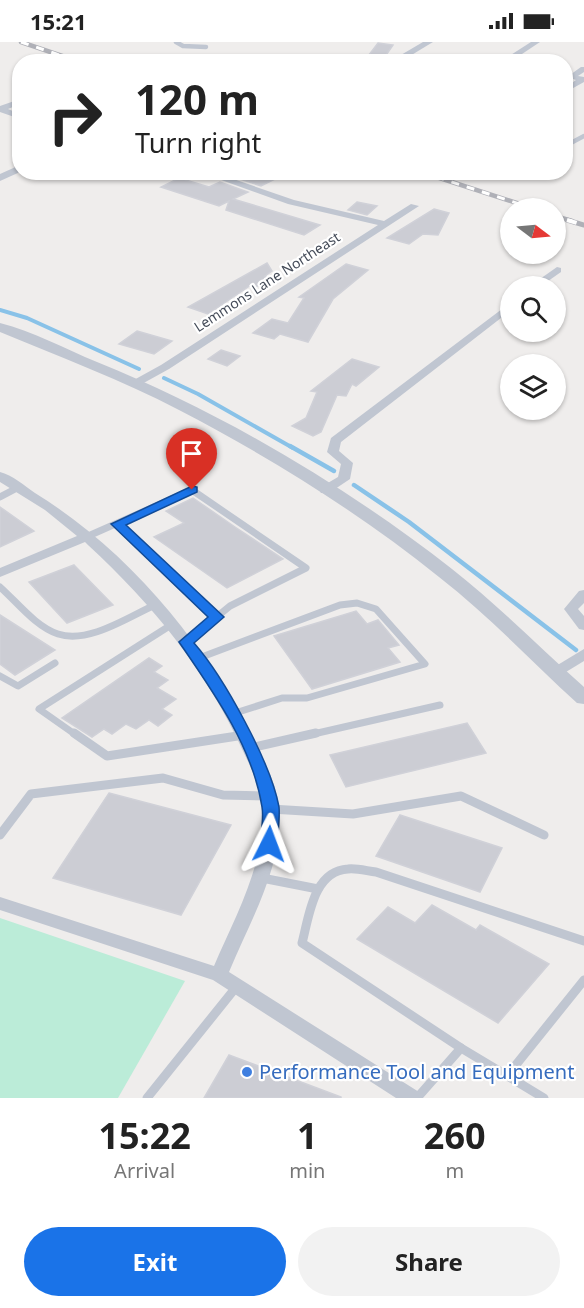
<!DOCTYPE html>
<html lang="en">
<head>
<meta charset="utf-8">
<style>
	:root { --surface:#fff; --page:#f2f2f2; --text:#222; --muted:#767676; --accent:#1a73e8 }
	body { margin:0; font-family:"Noto Sans",sans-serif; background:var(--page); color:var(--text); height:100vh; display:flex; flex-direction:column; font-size:22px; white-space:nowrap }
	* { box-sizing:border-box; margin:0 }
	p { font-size:20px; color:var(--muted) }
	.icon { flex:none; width:33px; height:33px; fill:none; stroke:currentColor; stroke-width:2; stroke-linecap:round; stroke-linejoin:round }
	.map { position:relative; height:1056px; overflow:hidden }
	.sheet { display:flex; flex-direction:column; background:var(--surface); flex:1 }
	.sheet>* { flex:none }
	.guide { position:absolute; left:12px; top:12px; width:561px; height:126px; border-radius:24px; box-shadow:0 2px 4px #0004; background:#fff; color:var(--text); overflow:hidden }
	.needle { width:39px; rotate:106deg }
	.buttons { position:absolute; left:500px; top:156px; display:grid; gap:12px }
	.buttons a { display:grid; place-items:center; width:66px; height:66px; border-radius:50%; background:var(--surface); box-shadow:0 2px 4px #0004; font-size:30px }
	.pin { position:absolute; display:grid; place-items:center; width:51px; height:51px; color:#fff; margin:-62px -26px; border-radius:50% 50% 50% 0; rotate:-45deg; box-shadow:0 0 6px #0007 }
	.pin .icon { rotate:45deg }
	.me { position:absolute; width:66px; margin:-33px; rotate:3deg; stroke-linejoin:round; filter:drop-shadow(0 0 4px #0008) }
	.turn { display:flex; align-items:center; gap:21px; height:126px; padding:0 24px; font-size:27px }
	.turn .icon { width:78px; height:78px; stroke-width:2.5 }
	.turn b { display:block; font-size:42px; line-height:51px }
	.eta { display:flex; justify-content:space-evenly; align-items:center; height:102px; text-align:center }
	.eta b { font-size:36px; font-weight:700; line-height:42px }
	.button { display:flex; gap:12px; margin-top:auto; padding:12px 24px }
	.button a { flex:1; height:69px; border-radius:36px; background:var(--accent); color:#fff; font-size:24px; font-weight:700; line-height:69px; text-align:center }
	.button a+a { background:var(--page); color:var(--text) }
	.status { display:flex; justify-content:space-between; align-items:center; height:42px; padding:0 30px; background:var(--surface); direction:ltr }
	.status svg { height:16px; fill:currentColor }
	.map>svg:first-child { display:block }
	.green { fill:#bbecd8 }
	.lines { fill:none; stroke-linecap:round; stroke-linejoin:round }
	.stream-far1 { stroke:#89c2e8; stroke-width:4 }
	.stream { stroke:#89c2e8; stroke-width:4.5 }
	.building { fill:#cccdd4; stroke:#d0d1d8; stroke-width:1.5 }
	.service-far2 { stroke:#c0c6d1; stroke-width:4.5 }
	.service-far1 { stroke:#c0c6d1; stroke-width:7 }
	.service { stroke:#c0c6d1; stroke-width:9 }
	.minor { fill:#c0c6d1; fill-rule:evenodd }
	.tertiary { fill:#c0c6d1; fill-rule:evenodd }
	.rail-far1-casing { stroke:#afb0b7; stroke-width:4.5 }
	.rail-casing { stroke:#afb0b7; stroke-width:5 }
	.rail-far1 { stroke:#fff; stroke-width:3; stroke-dasharray:8; stroke-linecap:butt }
	.rail { stroke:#fff; stroke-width:4; stroke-dasharray:10; stroke-linecap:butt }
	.route { fill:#1a73e8; stroke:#114b97; stroke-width:1.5 }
	.shop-dot { fill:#3f7fe0; stroke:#fff; stroke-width:2 }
	.labels { text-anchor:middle; stroke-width:4.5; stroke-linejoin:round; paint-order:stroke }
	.far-street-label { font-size:14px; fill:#454c59; stroke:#fff }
	.near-shop-label { font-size:20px; fill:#366cbe; stroke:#fff; text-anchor:start }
</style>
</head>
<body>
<div class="status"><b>15:21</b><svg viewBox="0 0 49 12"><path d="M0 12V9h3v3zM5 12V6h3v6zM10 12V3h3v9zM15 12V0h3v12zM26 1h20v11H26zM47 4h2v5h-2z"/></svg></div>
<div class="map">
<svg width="584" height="1056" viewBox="0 0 584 1056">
	<rect width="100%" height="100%" fill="#efedec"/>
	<polygon class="green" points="0,876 185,939 118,1056 0,1056"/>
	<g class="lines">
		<g class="stream-far1">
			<polyline points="0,268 27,276 139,327"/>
			<polyline points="164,336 198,352 293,406"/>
		</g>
		<g class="stream">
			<polyline points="290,404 334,429"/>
			<polyline points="354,443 409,480 576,608"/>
		</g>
	</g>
	<g class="building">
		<polygon points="378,1 393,3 382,19 365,18"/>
		<polygon points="238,130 289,130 261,144 231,134"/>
		<polygon points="179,136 209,145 220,140 248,150 233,157 320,183 304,193 226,168 229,159 219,164 161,145"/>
		<polygon points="357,160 377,164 367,173 348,168"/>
		<polygon points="434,167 449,171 438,193 423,192 409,202 387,196"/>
		<polygon points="267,221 272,229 265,234 270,236 256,245 251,243 208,272 188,265"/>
		<polygon points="346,222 368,228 333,257 308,300 280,292 274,297 253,291 272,277 288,281 304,256 299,255"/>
		<polygon points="137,289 172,299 154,312 119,302"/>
		<polygon points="221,308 240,314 227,324 208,317"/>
		<polygon points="352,317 379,325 356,344 352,342 346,354 337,353 321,390 313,394 292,384 306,376 317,350 311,349"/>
		<polygon points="193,456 235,485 283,517 227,546 154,495 184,481 166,469"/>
		<polygon points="0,465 34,489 0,505"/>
		<polygon points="74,523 113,563 67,581 29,540"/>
		<polygon points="356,569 367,582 378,578 399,603 388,606 400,620 312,647 274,594"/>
		<polygon points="0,573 55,608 15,633 0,622"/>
		<polygon points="149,616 162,624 154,630 168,638 157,646 176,657 162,667 172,673 158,684 149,678 136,687 126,682 112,692 104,687 92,695 62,676"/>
		<polygon points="467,681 486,711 346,745 330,713"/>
		<polygon points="109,751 231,783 181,873 53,836"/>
		<polygon points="400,773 502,806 480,850 376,814"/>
		<polygon points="432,863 476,888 480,883 549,922 498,981 357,897 388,865 415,881"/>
		<polygon points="229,1013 341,1055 341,1056 204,1056"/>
	</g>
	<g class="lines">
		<g class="service-far2">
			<polyline points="176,0 183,4 206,5"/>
			<polyline points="570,118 567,103 584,94"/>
		</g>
		<g class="service-far1">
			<polyline points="0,455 17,446"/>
			<polyline points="118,482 217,575"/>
			<polyline points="86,495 192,448 306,526 230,564 186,600"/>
			<path d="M0,545C17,560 36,585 58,592C89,602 128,575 155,563"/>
			<polyline points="199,616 340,563 357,561 376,567 425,622 307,656 282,656 232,672"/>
			<polyline points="0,634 18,644 55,621"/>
			<polyline points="76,693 39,667 171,583"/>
			<polyline points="309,693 440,663"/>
		</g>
		<g class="service">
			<polyline points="74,691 107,714 244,693"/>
			<polyline points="250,706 316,691"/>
			<polyline points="271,767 353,772 461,754 544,793"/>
			<polyline points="0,793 31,752 163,736 223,753 268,754"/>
			<polyline points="262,836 318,847"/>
			<path d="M461,1006L302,901C309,875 313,829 348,827C357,826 367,829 376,830L584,899"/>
			<polyline points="507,1034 584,938"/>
			<polyline points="147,1056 237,944"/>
			<polyline points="417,1056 461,1006 544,1056"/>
		</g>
		<g class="minor">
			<polygon points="423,0 433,0 400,20 389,20"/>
			<polygon points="531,0 540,0 510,20 500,20"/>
			<polygon points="581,25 584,25 584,30 578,34 584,35 584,40 566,50 566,45 576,38 567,35"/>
			<polygon points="20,57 20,62 8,67 20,72 20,77 0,70 0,64"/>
			<polygon points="20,123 20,130 0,139 0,132"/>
			<polygon points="199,130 213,130 294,158 384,179 411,162 419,164 169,327 140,343 132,343 132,339 161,323 378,183 288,162"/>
			<polygon points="557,225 561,226 561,230 541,244 530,244"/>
			<polygon points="510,261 510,269 341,400 339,409 353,421 350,437 329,451 321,451 319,448 321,445 338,435 341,422 327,410 331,396"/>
			<path d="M0,430C12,433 25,444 35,451C129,509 204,600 253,698C264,719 277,742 279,766C284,823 250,879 229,930L419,1050L422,1056H396L213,938L0,868V855L214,924C235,875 264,824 263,769C262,748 252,728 243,709C207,629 153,563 88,503L85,500L0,535V526L77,494L45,468L0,440Z"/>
			<polygon points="584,548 584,561 578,567 584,574 584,588 579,587 564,567 579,549"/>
			<polygon points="584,607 584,619 561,633 551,633 549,630 551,627"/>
		</g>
		<path class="tertiary" d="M0,281C33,289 65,307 97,320C221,370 346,444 452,527C498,563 540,606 584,645V662L577,661C531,619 488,573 439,535C361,472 268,414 179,368C122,338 60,315 0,290Z"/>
		<g class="rail-far1-casing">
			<g id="rail-far1">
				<polyline points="21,0 80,20"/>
				<polyline points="421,130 532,166"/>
				<polyline points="555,174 572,179"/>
			</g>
		</g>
		<g class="rail-casing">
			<polyline id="rail" points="567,178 584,183"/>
		</g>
		<use href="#rail-far1" class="rail-far1"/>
		<use href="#rail" class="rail"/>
	</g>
	<path class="route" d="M192,444L197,445V450L126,483L224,575L194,601C224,635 271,721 279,765C280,776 278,790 277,802L269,808L260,802C261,790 264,776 262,765C253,705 212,648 179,600L208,575L111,482Z"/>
	<circle class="shop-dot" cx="247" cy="1030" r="6"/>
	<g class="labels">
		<g class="far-street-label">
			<text transform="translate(267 240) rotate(-33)" y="5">Lemmons Lane Northeast</text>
		</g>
		<g class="near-shop-label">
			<text x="259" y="1037">Performance Tool and Equipment</text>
		</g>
	</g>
</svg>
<div class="buttons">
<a><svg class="needle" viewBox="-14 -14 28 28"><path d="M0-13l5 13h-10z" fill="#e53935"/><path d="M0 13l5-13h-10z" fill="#767676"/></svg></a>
<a><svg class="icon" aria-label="search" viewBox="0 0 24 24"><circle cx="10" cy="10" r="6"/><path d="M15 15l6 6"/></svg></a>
<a><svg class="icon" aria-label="layers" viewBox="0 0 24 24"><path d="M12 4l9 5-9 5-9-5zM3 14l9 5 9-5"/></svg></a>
</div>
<div class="pin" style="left:192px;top:448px;background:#d93025"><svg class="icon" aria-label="arrive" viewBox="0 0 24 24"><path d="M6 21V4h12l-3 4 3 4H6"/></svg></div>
<svg class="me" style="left:269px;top:802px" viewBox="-20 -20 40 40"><path d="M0-17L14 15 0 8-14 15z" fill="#1a73e8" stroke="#fff" stroke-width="4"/></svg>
<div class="guide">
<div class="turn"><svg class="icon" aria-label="right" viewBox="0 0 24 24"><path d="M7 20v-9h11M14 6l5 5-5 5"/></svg><div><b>120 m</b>Turn right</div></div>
</div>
</div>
<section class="sheet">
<div class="eta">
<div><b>15:22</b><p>Arrival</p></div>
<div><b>1</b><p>min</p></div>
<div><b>260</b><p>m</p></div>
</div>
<div class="button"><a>Exit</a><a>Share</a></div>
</section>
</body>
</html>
